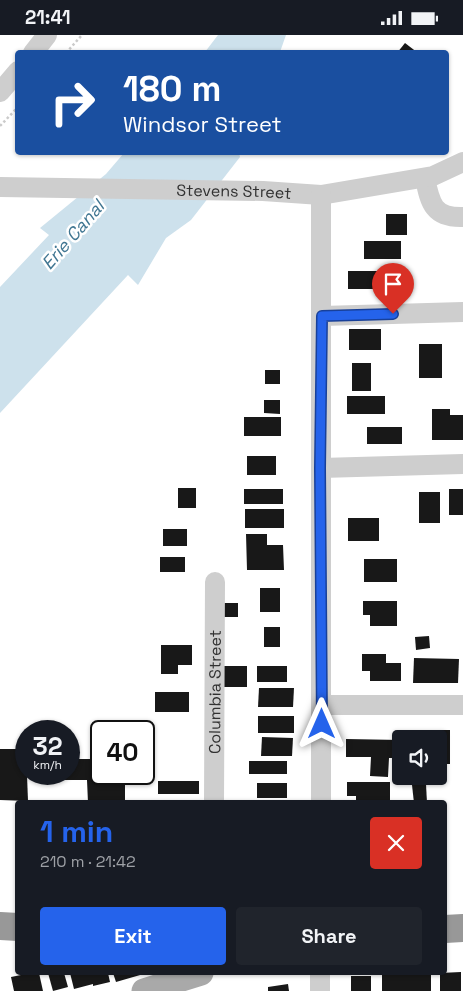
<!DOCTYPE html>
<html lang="en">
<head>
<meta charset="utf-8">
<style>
	:root { --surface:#171b24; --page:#20242c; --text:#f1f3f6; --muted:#9ea1a6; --accent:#2563eb }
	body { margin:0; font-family:"Space Grotesk",sans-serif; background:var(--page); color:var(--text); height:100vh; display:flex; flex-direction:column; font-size:19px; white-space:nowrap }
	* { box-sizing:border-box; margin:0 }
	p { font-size:16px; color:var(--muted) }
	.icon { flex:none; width:28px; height:28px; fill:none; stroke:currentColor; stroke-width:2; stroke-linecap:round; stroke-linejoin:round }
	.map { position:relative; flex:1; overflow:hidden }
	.panel { position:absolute; left:15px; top:765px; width:432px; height:175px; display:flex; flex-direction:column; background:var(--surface); border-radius:5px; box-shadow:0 1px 4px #0004 }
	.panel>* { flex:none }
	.hud { position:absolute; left:15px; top:15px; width:434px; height:105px; border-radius:5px; box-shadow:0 1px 4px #0004; background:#1a4fa0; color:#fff; overflow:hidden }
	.controls { position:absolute; left:392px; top:695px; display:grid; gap:10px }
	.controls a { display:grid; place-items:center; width:55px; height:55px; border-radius:5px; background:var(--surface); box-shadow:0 1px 4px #0004; font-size:25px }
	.speed { position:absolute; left:15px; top:685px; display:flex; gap:10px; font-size:25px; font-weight:700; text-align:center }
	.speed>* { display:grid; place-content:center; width:65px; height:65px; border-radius:50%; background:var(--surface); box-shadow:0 1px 4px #0004; line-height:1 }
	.speed small { font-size:12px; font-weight:400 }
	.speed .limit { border:2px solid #111; border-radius:8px; background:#fff; color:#111 }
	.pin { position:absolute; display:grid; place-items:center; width:42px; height:42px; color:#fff; margin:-51px -21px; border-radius:50% 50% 50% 0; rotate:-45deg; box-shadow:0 0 5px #0007 }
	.pin .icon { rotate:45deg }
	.me { position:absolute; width:55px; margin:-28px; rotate:0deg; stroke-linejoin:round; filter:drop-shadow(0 0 4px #0008) }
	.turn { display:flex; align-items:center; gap:18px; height:105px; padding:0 25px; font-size:22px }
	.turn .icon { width:65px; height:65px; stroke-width:2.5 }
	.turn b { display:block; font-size:35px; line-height:42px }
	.round { display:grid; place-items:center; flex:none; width:52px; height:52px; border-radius:5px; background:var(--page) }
	.head { display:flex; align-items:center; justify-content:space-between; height:85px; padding:0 25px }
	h1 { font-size:30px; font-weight:800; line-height:38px; color:var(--accent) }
	.cta { display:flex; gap:10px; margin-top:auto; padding:10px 25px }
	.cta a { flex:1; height:58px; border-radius:5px; background:var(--accent); color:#fff; font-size:20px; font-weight:800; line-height:58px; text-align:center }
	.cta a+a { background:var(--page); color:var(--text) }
	.status { display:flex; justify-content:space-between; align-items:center; height:35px; padding:0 25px; background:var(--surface); direction:ltr }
	.status svg { height:14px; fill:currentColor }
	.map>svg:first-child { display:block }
	.water { fill:#cde1ec }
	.building { fill:#181818 }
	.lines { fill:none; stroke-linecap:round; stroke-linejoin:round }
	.path { stroke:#cbcbcb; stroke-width:2.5; stroke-dasharray:2.5 2.5; stroke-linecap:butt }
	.minor { stroke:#cecece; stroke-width:20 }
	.major { stroke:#a9a9a9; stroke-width:25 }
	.highway { stroke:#989898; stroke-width:28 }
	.route-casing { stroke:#184099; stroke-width:12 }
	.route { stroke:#2563eb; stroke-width:9 }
	.labels { text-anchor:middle; stroke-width:5; stroke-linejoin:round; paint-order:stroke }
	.street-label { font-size:16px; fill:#313131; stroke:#fff }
	.water-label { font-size:18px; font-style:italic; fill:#407692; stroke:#fff }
</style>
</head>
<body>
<div class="status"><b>21:41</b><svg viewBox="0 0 49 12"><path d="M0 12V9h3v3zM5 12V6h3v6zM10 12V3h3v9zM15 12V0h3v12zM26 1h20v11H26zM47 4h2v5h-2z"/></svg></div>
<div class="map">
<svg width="463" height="956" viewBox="0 0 463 956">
	<rect width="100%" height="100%" fill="#fff"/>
	<g class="water">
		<polygon points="218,0 286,0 280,17 205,17"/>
		<polygon points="124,118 239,118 240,122 191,185 166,203 138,250 128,240 0,378 0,252 49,200 40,193 106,139"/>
	</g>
	<g class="building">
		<polygon points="405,8 418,18 397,18"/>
		<rect x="386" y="179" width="21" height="21"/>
		<rect x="364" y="206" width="37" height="18"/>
		<polygon points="348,236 392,236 392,249 383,249 383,254 348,254"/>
		<rect x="349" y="294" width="32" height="21"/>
		<rect x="419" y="309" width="23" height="34"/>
		<rect x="352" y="328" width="19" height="28"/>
		<rect x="265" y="335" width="15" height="14"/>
		<rect x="347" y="361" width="38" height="18"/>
		<polygon points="264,365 280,365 280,379 264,378"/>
		<polygon points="432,374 450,374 450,380 463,380 463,405 432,405"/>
		<rect x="244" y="382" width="37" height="19"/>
		<rect x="367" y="392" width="35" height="17"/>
		<rect x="247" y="421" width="29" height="19"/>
		<rect x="178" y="453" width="18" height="20"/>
		<rect x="244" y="454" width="39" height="15"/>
		<rect x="449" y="454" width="14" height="26"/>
		<rect x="419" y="457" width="21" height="31"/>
		<rect x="245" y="474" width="39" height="19"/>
		<rect x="348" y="483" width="31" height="23"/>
		<rect x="163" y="494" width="24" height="17"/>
		<polygon points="246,499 267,499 267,510 283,510 284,535 247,535"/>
		<rect x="160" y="522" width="25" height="15"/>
		<rect x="364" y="524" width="33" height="23"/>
		<rect x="260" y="553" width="20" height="24"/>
		<polygon points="363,566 397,566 397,591 370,591 370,580 363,580"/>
		<rect x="223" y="568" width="15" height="14"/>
		<rect x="264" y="592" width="16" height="20"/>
		<polygon points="429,601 430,613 416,615 415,602"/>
		<polygon points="161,610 192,610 192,630 178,630 178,639 161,639"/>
		<polygon points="362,619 386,619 386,628 401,628 401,646 370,646 370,636 362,636"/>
		<polygon points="414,623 459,624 458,648 413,648"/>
		<rect x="221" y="631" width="26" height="21"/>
		<rect x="257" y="631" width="30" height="16"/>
		<polygon points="259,653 294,653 293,672 258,672"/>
		<rect x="155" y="657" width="34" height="20"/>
		<rect x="258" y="681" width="36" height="17"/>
		<polygon points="427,695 450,695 450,729 439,729 439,704 427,704"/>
		<polygon points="262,702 293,703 292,721 261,721"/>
		<polygon points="346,704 401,705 401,723 389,723 388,742 370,741 371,722 346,722"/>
		<polygon points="0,714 26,714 28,766 0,765"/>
		<polygon points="69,724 101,724 101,739 144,739 144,724 152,724 152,745 125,745 125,768 88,768 87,745 60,745 60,739 69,739"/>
		<rect x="249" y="726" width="38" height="13"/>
		<rect x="158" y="746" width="41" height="13"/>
		<polygon points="347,747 390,747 390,768 356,768 356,761 347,761"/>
		<rect x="257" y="748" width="30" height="15"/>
		<polygon points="426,749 427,768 414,768 412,750"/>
		<polygon points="461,937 461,956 440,956 440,938"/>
		<polygon points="31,938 39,938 43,956 14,956 11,942"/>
		<polygon points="48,938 64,938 68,952 53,956"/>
		<polygon points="70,938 108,938 110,947 93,951 93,949 74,954"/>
		<polygon points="113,938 147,938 116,947"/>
		<rect x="382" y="939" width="49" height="17"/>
		<rect x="351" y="941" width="20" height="15"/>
		<polygon points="288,949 289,956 268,956 268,952"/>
	</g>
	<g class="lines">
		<g class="path">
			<polyline points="66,18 82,0"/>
			<polyline points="0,91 18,72"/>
		</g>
		<g class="minor">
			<polyline points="33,18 47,0"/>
			<polyline points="0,57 18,36"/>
			<path d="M425,143C430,169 434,183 463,182"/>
			<path id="s1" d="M0,152L263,156L321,160L433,141L463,127"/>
			<polyline points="322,281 463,277"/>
			<polyline points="321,433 463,429"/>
			<polyline points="322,670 463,670"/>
			<path id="s2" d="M214,768L215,547"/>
			<polyline points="321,768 321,160"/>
			<polyline points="320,938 320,956"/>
		</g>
		<polyline class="major" points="144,956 201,938"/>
		<g class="highway">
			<polyline points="0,891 18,892"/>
			<polyline points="445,894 463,893"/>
		</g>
	</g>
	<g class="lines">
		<g class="route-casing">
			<polyline id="route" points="322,689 320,433 322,281 393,279"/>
		</g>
		<use href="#route" class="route"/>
	</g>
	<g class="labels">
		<g class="street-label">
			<text dy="6" stroke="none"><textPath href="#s1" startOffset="234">Stevens Street</textPath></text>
			<text dy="6" stroke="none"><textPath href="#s2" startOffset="111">Columbia Street</textPath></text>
		</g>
		<g class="water-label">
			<text transform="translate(73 200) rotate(-49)" y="6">Erie Canal</text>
		</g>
	</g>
</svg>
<div class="controls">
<a><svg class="icon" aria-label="sound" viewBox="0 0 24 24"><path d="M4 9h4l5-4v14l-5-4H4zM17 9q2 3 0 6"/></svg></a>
</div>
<div class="speed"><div>32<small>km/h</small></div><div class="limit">40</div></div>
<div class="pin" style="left:393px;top:279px;background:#d93025"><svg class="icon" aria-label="arrive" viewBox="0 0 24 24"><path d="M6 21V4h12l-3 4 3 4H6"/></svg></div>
<svg class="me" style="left:322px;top:689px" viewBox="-20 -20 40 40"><path d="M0-17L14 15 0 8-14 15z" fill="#2563eb" stroke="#fff" stroke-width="4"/></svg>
<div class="hud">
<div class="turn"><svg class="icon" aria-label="right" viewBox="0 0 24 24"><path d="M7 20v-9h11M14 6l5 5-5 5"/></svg><div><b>180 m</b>Windsor Street</div></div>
</div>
<section class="panel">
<div class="head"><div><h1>1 min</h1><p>210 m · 21:42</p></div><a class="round" style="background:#d93025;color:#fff"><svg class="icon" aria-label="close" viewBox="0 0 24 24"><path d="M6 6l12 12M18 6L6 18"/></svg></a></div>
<div class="cta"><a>Exit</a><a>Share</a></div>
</section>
</div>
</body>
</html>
